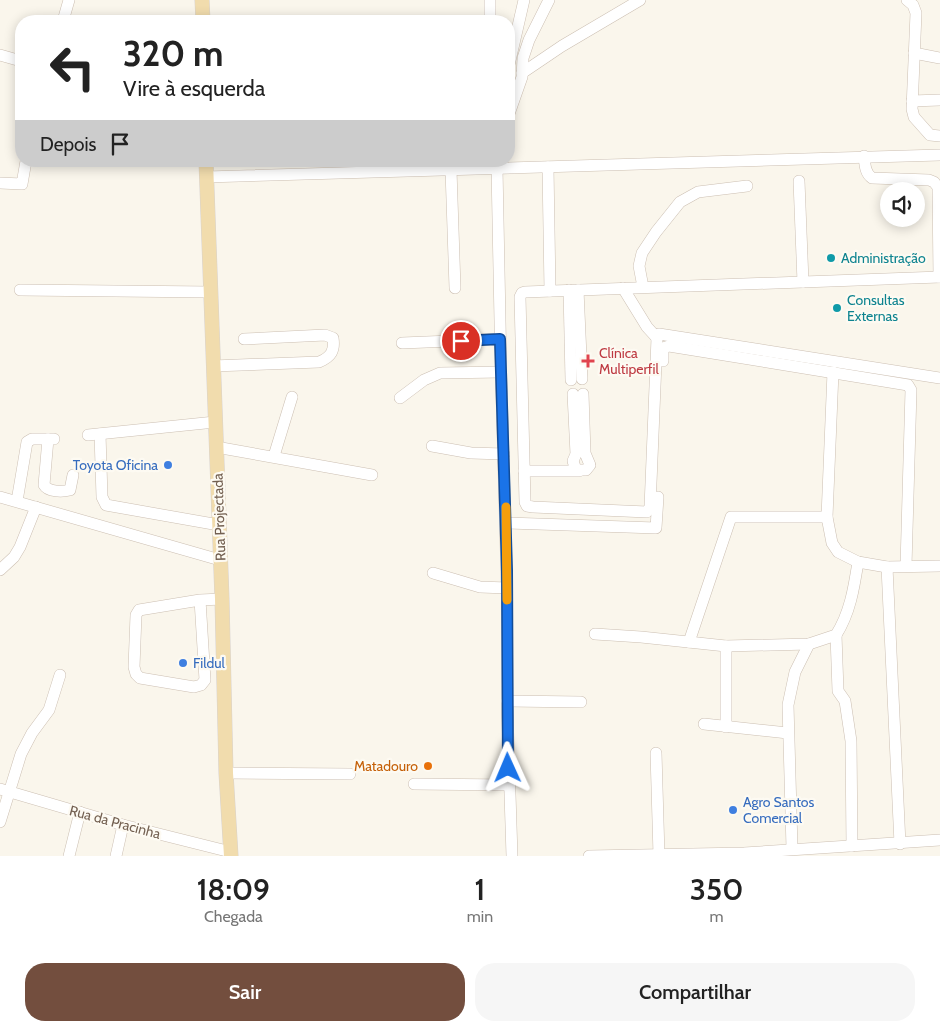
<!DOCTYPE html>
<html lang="pt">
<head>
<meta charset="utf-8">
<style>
	:root { --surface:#fff; --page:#f6f6f6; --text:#222; --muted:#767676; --accent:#734e3e }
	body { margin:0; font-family:Cabin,sans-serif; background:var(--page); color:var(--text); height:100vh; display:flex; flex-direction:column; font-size:19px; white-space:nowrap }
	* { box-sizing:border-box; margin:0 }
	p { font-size:16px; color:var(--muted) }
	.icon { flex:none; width:28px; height:28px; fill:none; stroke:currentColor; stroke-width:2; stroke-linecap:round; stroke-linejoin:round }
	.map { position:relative; height:856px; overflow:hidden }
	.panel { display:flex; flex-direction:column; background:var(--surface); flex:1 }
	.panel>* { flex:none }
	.hud { position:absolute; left:15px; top:15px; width:500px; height:152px; border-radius:20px; box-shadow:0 2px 12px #0003; background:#fff; color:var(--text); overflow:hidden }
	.buttons { position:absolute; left:880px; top:182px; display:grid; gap:10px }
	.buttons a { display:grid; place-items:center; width:45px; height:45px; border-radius:50%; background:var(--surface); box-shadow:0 2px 12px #0003; font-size:25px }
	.pin { position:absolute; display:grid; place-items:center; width:42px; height:42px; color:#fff; margin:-21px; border:2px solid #fff; border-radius:50%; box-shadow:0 1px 5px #0007 }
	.me { position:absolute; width:55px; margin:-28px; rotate:359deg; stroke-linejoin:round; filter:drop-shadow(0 0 4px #0008) }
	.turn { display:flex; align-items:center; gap:18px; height:105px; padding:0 25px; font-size:22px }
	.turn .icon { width:65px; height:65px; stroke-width:2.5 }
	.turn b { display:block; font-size:35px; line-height:42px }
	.then { display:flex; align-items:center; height:48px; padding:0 25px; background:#0003; gap:10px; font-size:19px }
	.eta { display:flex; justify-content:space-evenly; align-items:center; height:85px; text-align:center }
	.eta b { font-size:30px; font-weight:600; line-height:35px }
	.action { display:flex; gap:10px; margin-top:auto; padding:10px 25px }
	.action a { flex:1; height:58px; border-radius:20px; background:var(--accent); color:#fff; font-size:20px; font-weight:600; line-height:58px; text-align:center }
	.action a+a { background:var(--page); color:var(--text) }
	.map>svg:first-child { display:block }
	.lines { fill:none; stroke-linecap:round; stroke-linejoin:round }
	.minor-casing { stroke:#ccbfb2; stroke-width:12 }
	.major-casing { stroke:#d8d2ce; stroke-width:15 }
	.minor { stroke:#fff; stroke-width:11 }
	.major { stroke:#f1dcad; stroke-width:14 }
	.route-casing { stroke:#114b97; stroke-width:12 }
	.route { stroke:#1a73e8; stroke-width:9 }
	.slow { stroke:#f59e0b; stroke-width:9 }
	.culture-dot { fill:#0f9aa8; stroke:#fdfaf2; stroke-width:2 }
	.health-dot { fill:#e0444e; stroke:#fdfaf2; stroke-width:2 }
	.shop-dot { fill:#3f7fe0; stroke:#fdfaf2; stroke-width:2 }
	.food-dot { fill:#e8710a; stroke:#fdfaf2; stroke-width:2 }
	.labels { text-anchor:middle; stroke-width:4.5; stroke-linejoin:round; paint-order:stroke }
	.culture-label { font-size:14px; fill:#0d838f; stroke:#fdfaf2; text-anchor:start }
	.health-label { font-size:14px; fill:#be3a42; stroke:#fdfaf2; text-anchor:start }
	.shop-label { font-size:14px; fill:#366cbe; stroke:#fdfaf2; text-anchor:start }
	.street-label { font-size:14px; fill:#736051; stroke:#fdfaf2 }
	.food-label { font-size:14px; fill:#c56008; stroke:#fdfaf2; text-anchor:end }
</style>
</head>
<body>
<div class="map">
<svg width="940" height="856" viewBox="0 0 940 856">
	<rect width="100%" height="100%" fill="#faf6ec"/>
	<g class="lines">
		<g class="minor-casing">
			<g id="minor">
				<polyline points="490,0 490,21"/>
				<polyline points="907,0 913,5 916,13 912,109 914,117 930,135 940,136"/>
				<polyline points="63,21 69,0"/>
				<polyline points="914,53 940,58"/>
				<polyline points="0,55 21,61"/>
				<polyline points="509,65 524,0"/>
				<polyline points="522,73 562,46 640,0"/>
				<polyline points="912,101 940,100"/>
				<polyline points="509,114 522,77 523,58 529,40 549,0"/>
				<path d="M864,156C865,165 865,173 872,178L929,180L934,182L938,187L939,277"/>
				<polyline points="548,167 550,291"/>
				<polyline points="497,168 501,372 507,588 507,701 512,856"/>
				<polyline points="451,170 455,288"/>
				<polyline points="206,177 940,155"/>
				<polyline points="799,181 803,282"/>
				<polyline points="0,183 22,184 26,161"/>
				<polyline points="940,277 525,292 522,293 520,297 525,502 527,506 533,507 647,512 650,507 657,338 659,334 940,378"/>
				<polyline points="643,287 639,266 642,253 656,232 680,202 698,192 747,186"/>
				<polyline points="623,288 647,327 657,338"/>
				<polyline points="20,290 210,292"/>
				<polyline points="569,290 571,380"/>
				<polyline points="578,290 582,379"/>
				<polyline points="402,343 500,339"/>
				<polyline points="663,361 663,348 669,346 908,385 911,390 906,566"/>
				<path d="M213,366L319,362C331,357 335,351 333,338L325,335L244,339"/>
				<polyline points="833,372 827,517 832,543 838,552 858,562 887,567 940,566"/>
				<polyline points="573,394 576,454 573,461 576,470 586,470 590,465 585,453 583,394"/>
				<polyline points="400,398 424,380 440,373 501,372"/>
				<polyline points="100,434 102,497 106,505 219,525"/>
				<polyline points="88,435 215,422"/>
				<path d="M48,439L44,485C48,492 62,492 70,490L73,475"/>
				<polyline points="432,446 471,453 504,454"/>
				<polyline points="216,447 372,475"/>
				<polyline points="274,456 292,397"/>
				<polyline points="524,471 579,471"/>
				<polyline points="0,497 220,560"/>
				<polyline points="17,501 27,442 32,439 54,439"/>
				<polyline points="506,523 656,528 658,497"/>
				<polyline points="887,567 900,844"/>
				<polyline points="0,570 14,557 20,547 36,507"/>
				<polyline points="433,573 480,587 507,588"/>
				<polyline points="200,600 205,680 201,685 194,687 140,678 136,674 134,667 136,615 139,610 200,600 222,599"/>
				<path d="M595,634L641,637L726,646L809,644L836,635C850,613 854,588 858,562"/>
				<polyline points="836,635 838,691 845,701 851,741 852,846"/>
				<polyline points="689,642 731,517 827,517"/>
				<polyline points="507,701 581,702"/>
				<polyline points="704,724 788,733"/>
				<polyline points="726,727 726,646"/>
				<polyline points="656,753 659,855"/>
				<polyline points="226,773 350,774"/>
				<polyline points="414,784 509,785"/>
				<polyline points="0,789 123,825 231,852"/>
				<polyline points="0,822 21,754 32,733 49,710 60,675"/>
				<polyline points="792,848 788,705 795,672 809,644"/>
				<polyline points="69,856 80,812"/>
				<polyline points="116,856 123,825"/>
				<polyline points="589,856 744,853 940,840"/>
			</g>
		</g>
		<g class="major-casing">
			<g id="major">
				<polyline points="202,0 203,21"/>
				<polyline points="206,161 222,599 226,773 231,856"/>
			</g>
		</g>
		<use href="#minor" class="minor"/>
		<use href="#major" class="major"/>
	</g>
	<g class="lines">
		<g class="route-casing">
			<polyline id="route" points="461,341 500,339 507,571 508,768"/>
		</g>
		<use href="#route" class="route"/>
		<polyline class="slow" points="506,507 507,600"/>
	</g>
	<g class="culture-dot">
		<circle cx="831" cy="258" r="5"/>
		<circle cx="837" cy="308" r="5"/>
	</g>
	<path class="health-dot" d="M585.5 353.5h5v5h5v5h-5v5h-5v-5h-5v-5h5z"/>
	<g class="shop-dot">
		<circle cx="168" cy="465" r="5"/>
		<circle cx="183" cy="663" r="5"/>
		<circle cx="733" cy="810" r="5"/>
	</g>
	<circle class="food-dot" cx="428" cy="766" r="5"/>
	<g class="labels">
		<g class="culture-label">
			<text x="841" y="263">Administração</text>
			<text x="847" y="305">Consultas<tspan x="847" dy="16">Externas</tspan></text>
		</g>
		<g class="health-label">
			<text x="599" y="358">Clínica<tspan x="599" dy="16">Multiperfil</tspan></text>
		</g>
		<g class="shop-label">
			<text x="158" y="470" text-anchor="end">Toyota Oficina</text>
			<text x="193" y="668">Fildul</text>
			<text x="743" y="807">Agro Santos<tspan x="743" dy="16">Comercial</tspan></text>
		</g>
		<g class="street-label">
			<text transform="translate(219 517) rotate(-92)" y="5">Rua Projectada</text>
			<text transform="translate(115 822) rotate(15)" y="5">Rua da Pracinha</text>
		</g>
		<g class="food-label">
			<text x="418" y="771">Matadouro</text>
		</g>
	</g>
</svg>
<div class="buttons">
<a><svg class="icon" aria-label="sound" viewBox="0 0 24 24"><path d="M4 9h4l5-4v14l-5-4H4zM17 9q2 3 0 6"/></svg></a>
</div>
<div class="pin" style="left:461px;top:341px;background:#d93025"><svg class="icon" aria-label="arrive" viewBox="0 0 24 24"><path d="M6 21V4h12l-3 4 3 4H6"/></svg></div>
<svg class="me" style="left:508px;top:768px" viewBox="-20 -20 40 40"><path d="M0-17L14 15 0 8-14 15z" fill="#1a73e8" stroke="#fff" stroke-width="4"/></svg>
<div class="hud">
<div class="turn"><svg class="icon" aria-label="left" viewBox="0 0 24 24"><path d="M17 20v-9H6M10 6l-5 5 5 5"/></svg><div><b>320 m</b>Vire à esquerda</div></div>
<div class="then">Depois<svg class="icon" aria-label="arrive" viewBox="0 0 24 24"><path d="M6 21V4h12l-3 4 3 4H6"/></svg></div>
</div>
</div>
<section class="panel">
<div class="eta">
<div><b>18:09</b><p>Chegada</p></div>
<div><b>1</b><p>min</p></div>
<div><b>350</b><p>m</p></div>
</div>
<div class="action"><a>Sair</a><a>Compartilhar</a></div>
</section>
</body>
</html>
